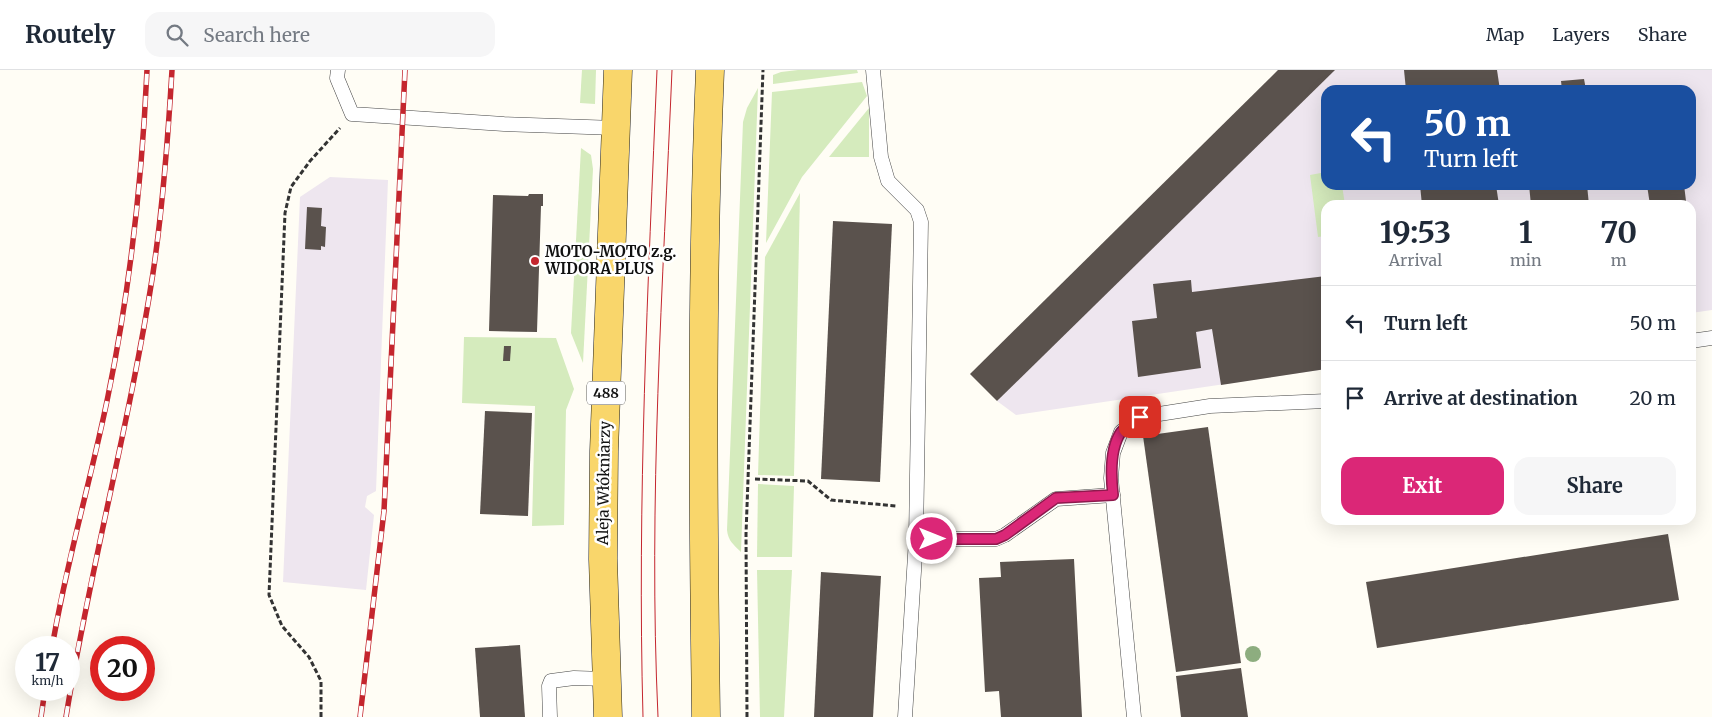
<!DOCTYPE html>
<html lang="en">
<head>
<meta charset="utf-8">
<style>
	:root { --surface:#fff; --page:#f6f6f7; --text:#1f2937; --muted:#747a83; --line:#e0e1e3; --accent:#db2777 }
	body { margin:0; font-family:Merriweather,serif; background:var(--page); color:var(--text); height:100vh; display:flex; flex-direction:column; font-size:19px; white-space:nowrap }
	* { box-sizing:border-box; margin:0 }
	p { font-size:16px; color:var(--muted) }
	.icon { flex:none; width:28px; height:28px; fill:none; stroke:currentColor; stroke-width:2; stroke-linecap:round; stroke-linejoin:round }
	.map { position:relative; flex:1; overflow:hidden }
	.panel { position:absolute; left:1321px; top:130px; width:375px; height:325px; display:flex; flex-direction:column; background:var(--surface); border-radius:15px; box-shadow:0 5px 20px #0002 }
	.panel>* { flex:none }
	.top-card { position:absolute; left:1321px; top:15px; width:375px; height:105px; border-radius:15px; box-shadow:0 5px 20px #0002; background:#1a4fa0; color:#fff; overflow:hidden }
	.speed { position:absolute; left:15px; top:566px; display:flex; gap:10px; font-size:25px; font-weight:700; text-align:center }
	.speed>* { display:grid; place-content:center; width:65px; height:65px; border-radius:50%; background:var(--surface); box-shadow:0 5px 20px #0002; line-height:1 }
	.speed small { font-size:12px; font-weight:400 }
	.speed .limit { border:8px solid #d22; background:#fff; color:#111 }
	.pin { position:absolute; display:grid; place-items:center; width:42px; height:42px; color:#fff; margin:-21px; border-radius:10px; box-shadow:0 2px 8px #0006 }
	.me { position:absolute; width:55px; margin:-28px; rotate:90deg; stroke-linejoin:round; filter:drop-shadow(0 0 4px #0008) }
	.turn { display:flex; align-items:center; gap:18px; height:105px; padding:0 20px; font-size:22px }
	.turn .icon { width:65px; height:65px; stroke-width:2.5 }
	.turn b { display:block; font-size:35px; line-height:42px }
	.eta { display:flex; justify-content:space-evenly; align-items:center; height:85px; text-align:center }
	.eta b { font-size:30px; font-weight:700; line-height:35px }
	.button { display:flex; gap:10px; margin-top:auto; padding:10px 20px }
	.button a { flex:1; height:58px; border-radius:15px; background:var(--accent); color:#fff; font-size:20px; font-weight:700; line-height:58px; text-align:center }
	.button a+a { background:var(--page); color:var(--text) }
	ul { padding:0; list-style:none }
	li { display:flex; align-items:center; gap:15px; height:75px; padding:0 20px; border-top:1px solid var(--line) }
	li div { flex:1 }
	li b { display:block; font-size:19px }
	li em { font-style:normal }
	header { display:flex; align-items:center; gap:30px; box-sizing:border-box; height:70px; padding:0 25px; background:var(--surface); border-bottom:1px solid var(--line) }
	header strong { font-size:24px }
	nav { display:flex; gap:28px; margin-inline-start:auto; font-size:18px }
	.search { width:350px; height:45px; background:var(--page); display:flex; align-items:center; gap:12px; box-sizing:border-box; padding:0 18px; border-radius:15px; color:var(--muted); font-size:19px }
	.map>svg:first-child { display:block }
	.industrial { fill:#eee6ef; fill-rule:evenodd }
	.green { fill:#d5ebbd }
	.building { fill:#5a524d }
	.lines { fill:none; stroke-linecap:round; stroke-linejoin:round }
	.lane-casing { stroke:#444; stroke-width:15 }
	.primary-casing { stroke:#222; stroke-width:29 }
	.path { stroke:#333; stroke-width:3; stroke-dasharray:5 2.5; stroke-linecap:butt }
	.lane { stroke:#fff; stroke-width:14 }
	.primary { stroke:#f9d66b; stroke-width:28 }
	.tram { stroke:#c4262e; stroke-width:1 }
	.rail-casing { stroke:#c4262e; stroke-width:5.5 }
	.rail { stroke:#fff; stroke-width:4; stroke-dasharray:11; stroke-linecap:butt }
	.tree { fill:#8dad7f }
	.route-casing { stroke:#8e194d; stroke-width:12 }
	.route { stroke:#db2777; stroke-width:9 }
	.poi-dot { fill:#c4262e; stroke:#fff; stroke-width:2 }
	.labels { text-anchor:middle; stroke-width:5; stroke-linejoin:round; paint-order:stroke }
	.shield { fill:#fff; stroke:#585858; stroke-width:1 }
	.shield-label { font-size:14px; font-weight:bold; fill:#111 }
	.poi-label { font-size:15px; font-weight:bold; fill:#111; stroke:#fff; text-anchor:start }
	.street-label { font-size:15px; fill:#111; stroke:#fff }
</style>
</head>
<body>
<header>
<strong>Routely</strong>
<div class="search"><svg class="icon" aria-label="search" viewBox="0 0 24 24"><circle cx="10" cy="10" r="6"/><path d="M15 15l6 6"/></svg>Search here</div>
<nav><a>Map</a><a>Layers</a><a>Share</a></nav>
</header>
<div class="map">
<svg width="1712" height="647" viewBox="0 0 1712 647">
	<rect width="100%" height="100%" fill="#fffdf5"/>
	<g class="industrial">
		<path d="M1278,0H1712V240L1691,243V135H1326V299L1016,345L997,331ZM1326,20H1691V115H1326Z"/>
		<polygon points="330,107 388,110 376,421 367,426 365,437 374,445 366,520 283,512 300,127"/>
	</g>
	<g class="green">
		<polygon points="582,0 596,0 595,34 580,33"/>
		<polygon points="798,0 857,0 858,3 773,14 773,5 781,2"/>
		<polygon points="862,12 867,26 802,107 766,173 772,22"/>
		<path d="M758,18L741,482C734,475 728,471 727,460L743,52L747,38Z"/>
		<polygon points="869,38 869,87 829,87"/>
		<polygon points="581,78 591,85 593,99 583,293 571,263"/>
		<polygon points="1326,102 1326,115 1342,115 1345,135 1326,135 1326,166 1318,167 1310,105"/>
		<polygon points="800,123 794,406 758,405 765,187"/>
		<polygon points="464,267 556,268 574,319 566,340 564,455 532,456 535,336 462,333"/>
		<polygon points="758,414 794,416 792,487 757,487"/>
		<polygon points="757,500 792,500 784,647 760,647"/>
	</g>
	<g class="building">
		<polygon points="1278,0 1335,0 997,331 970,304"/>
		<polygon points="1404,0 1497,0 1500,20 1406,20"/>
		<polygon points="1584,9 1586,20 1562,20 1561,11"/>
		<polygon points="1420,115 1496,115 1499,135 1422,135"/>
		<polygon points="1529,115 1587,115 1589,135 1531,135"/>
		<polygon points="1647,115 1684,115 1686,131 1650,135"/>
		<polygon points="529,124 543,124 543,136 541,136 537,262 489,261 493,125 528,126"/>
		<polygon points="307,137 322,138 321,156 326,157 325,177 321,176 321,180 305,179"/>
		<polygon points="833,151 892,154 880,412 821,409"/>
		<polygon points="1326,206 1326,299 1221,315 1212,259 1196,262 1201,298 1138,307 1132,251 1157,248 1153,214 1191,210 1192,222"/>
		<polygon points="504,276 511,276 510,291 503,291"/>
		<polygon points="485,341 532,343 528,446 480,444"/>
		<polygon points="1208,357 1241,593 1176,602 1143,366"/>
		<polygon points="1668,464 1679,530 1377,578 1366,512"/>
		<polygon points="1074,489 1082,647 1001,647 999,621 985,622 979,508 1001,507 1000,492"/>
		<polygon points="821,502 881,506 873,647 814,647"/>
		<polygon points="520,575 525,647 480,647 475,578"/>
		<polygon points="1241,598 1248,647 1181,647 1176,606"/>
	</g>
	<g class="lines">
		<g class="lane-casing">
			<g id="lane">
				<polyline points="338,0 337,8 352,44 504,54 616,58"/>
				<polyline points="873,0 881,87 888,111 917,140 921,152 916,469 905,647"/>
				<polyline points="1691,271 1712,268"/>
				<polyline points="916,469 996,469 1005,465 1056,429 1113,425"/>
				<polyline points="550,647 549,616 551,611 574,608 606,609"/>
				<polyline points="1134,647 1111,408 1113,383 1121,362 1140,347 1210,336 1326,331"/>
			</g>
		</g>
		<g class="primary-casing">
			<g id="primary">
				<polyline points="608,647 603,489 604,381 618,0"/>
				<path d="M706,647C703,432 701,215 710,0"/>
			</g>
		</g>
		<g class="path">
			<polyline points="755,409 808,411 831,430 896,436"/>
			<polyline points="321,647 321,611 309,587 282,556 269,525 285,143 291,117 310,91 340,58"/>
			<polyline points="747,647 746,464 763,0"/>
		</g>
		<use href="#lane" class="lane"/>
		<use href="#primary" class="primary"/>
		<g class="tram">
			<path d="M643,647C637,431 648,216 657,0"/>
			<path d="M658,647C648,432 663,215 672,0"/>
		</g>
		<g class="rail-casing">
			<g id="rail">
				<path d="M52,578C66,493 91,410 108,326C130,219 142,110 147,0"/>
				<polyline points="41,647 45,620"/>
				<path d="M66,647C90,498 130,352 153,203C163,136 168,68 172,0"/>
				<polyline points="360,647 384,441 405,0"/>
			</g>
		</g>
		<use href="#rail" class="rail"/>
	</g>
	<circle class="tree" cx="1253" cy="584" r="8"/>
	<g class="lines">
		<g class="route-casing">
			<path id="route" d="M932,469H996L1005,465L1056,428L1113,425C1111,407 1110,378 1121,362C1126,357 1135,352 1140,347"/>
		</g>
		<use href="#route" class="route"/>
	</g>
	<circle class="poi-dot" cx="535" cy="191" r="5"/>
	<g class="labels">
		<rect class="shield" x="587" y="311.5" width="38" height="23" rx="4"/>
		<g class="shield-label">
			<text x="606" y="328">488</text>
		</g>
		<g class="poi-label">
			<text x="545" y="187">MOTO-MOTO z.g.<tspan x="545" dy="17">WIDORA PLUS</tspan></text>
		</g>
		<g class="street-label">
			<text transform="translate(604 413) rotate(-89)" y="5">Aleja Włókniarzy</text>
		</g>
	</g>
</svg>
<div class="speed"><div>17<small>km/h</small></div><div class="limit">20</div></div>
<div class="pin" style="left:1140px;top:347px;background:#d93025"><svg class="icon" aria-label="arrive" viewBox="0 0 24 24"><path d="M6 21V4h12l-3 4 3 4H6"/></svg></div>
<svg class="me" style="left:932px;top:469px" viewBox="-20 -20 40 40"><circle r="17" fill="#db2777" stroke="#fff" stroke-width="3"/><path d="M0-11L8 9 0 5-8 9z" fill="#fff"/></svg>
<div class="top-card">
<div class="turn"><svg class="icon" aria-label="left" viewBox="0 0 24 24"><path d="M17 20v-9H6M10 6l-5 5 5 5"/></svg><div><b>50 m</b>Turn left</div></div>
</div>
<section class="panel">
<div class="eta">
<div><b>19:53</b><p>Arrival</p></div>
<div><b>1</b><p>min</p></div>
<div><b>70</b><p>m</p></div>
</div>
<ul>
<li><svg class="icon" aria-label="left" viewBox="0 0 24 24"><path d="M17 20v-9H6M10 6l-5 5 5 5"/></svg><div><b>Turn left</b></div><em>50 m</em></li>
<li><svg class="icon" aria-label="arrive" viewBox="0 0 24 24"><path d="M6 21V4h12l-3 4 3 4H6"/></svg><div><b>Arrive at destination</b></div><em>20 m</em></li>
</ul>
<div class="button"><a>Exit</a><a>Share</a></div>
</section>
</div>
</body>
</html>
